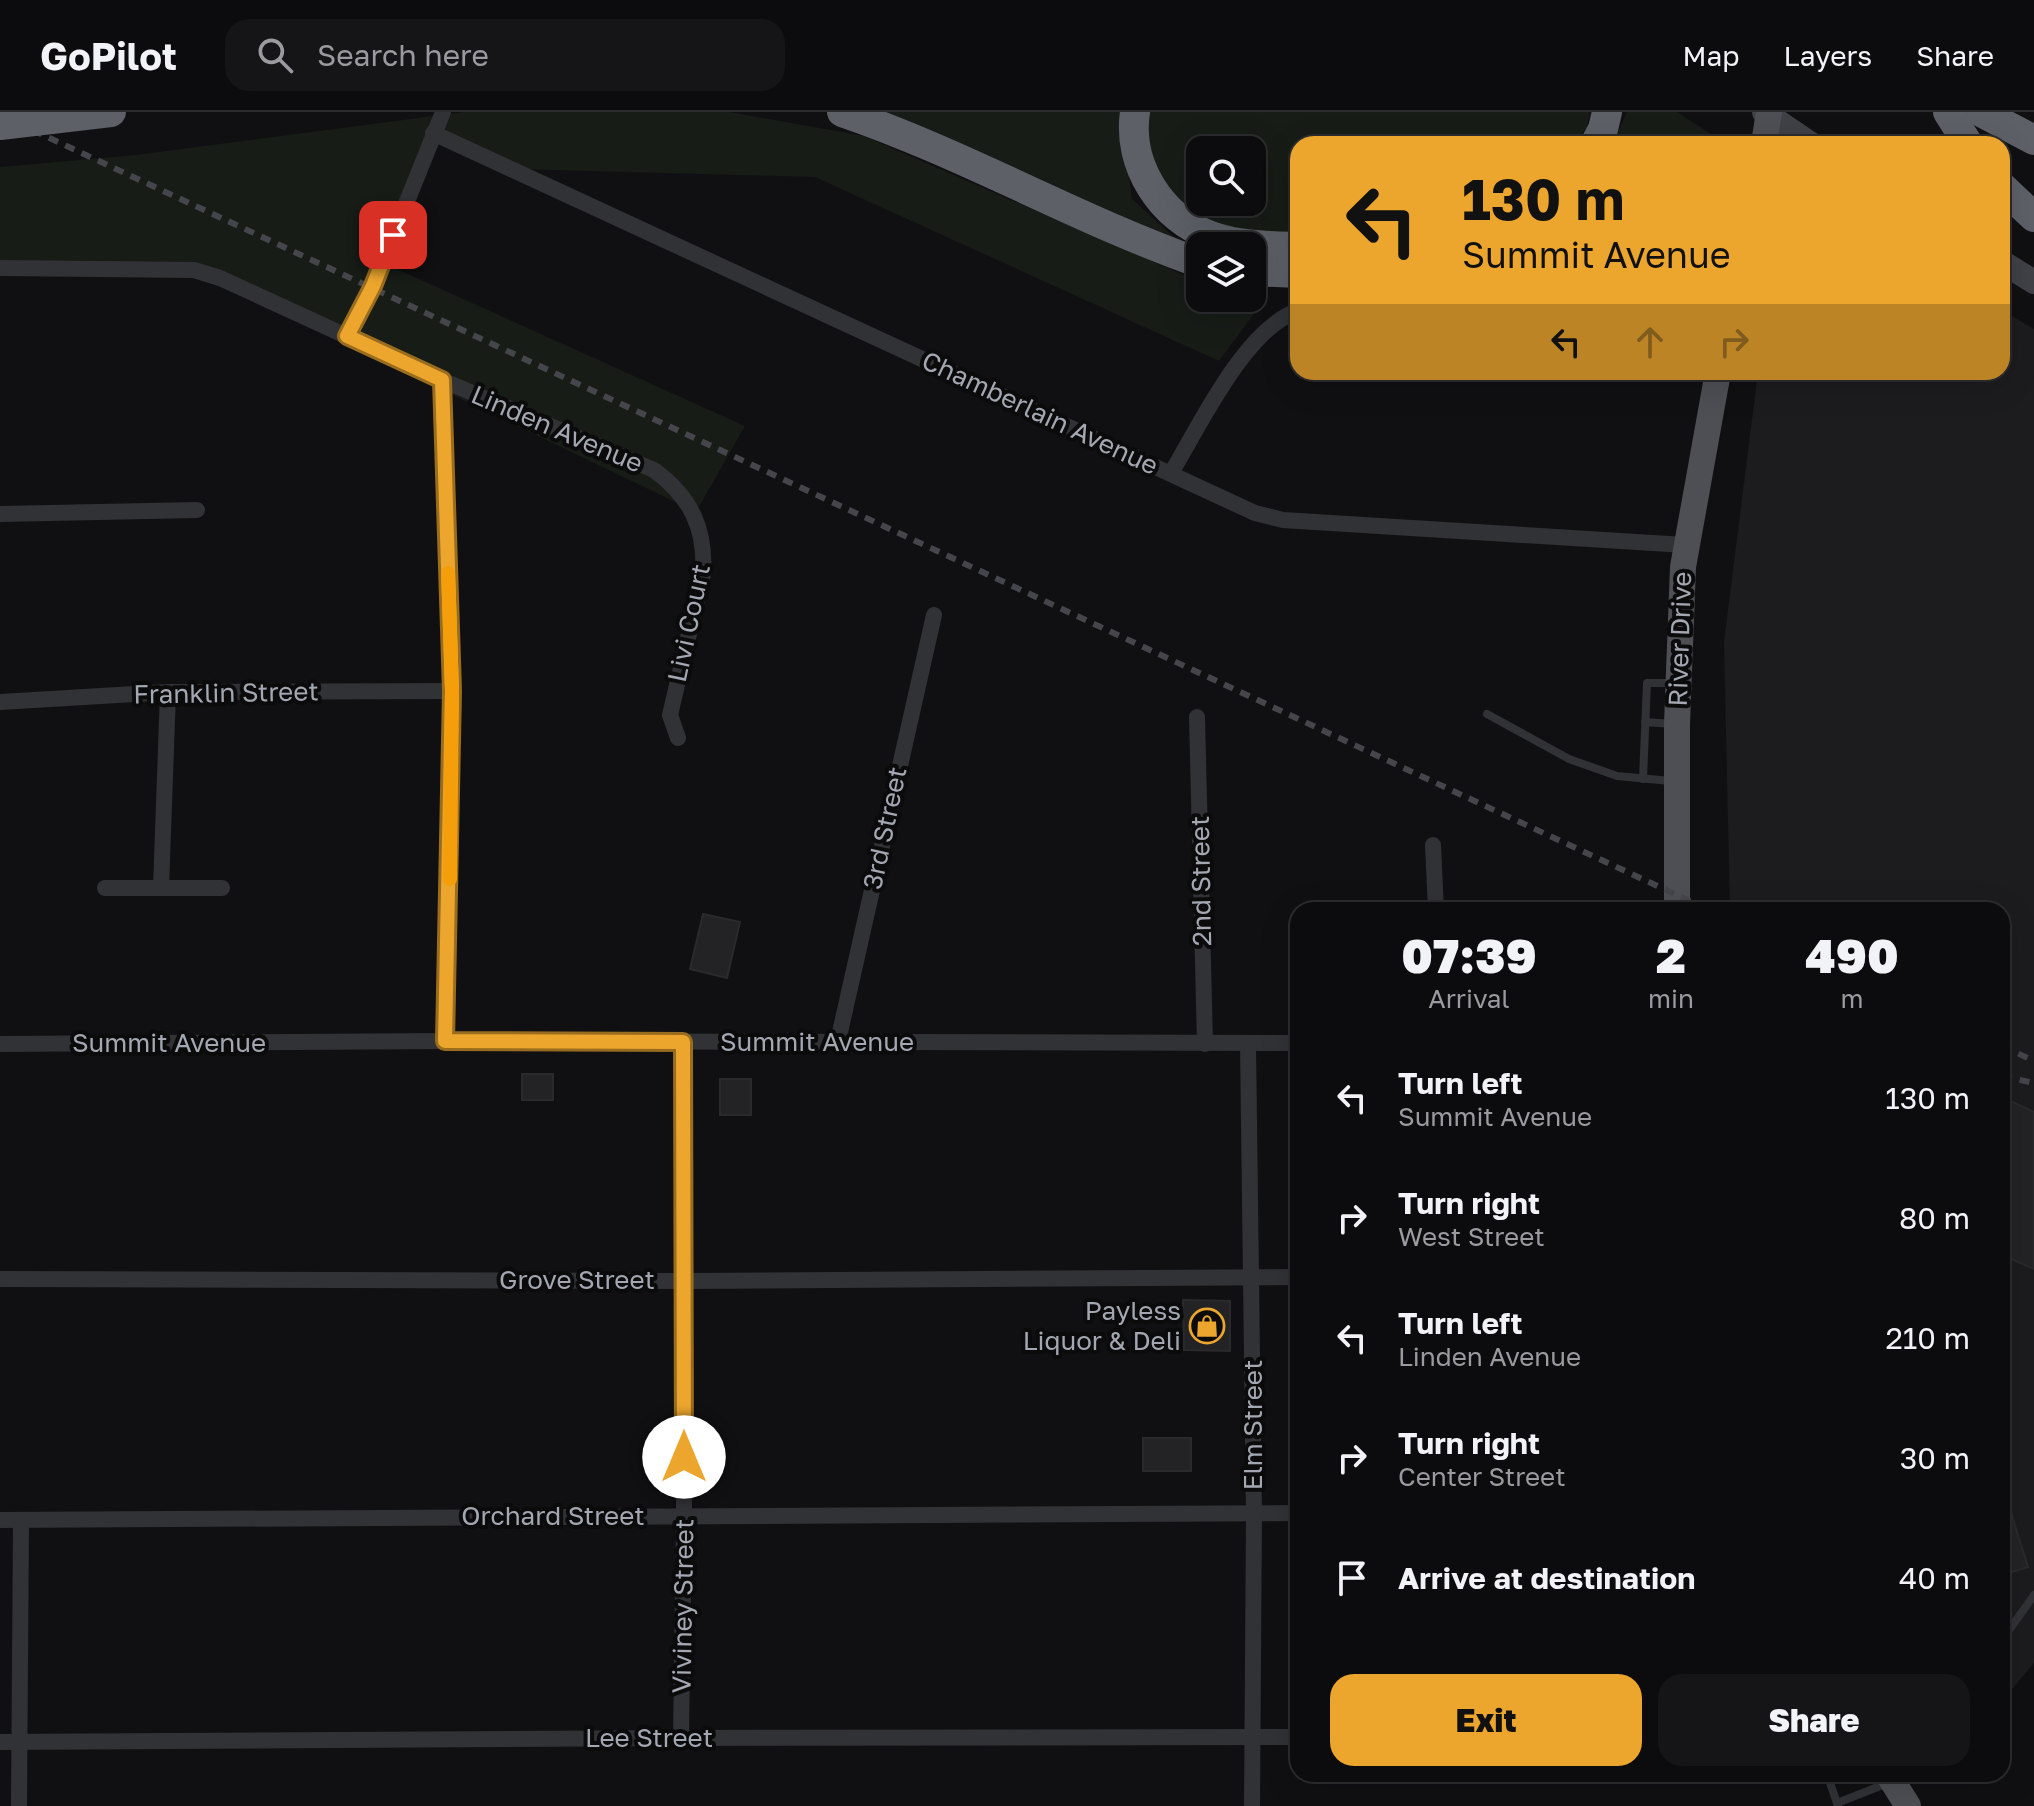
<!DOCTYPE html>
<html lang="en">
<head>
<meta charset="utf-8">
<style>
	:root { --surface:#0c0c0e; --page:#151517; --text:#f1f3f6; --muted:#9a9b9e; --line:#2c2c2e; --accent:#eca62e }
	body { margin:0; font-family:"Golos Text",sans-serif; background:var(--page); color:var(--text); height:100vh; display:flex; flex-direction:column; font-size:30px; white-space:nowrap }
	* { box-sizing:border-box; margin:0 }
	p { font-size:26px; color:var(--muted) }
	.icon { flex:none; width:44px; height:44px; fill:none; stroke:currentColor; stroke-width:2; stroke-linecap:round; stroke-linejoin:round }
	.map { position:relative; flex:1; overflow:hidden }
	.details { position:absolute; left:1290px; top:790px; width:720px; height:880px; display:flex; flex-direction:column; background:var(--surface); border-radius:24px; box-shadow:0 8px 32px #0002,0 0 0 2px var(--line) }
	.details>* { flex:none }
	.hud { position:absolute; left:1290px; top:24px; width:720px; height:244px; border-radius:24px; box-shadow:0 8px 32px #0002,0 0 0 2px var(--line); background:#eca62e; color:#111; overflow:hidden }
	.buttons { position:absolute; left:1186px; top:24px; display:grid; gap:16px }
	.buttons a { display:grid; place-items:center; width:80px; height:80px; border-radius:16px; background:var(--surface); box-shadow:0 8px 32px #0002,0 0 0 2px var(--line); font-size:40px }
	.pin { position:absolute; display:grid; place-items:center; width:68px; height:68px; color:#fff; margin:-34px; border-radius:16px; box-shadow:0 4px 12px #0006 }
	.me { position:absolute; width:88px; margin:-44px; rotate:0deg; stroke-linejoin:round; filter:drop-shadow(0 0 6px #0008) }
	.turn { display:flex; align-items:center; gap:28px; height:168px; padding:0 40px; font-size:36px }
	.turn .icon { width:104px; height:104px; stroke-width:2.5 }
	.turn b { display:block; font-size:56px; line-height:68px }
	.lanes { display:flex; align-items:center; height:76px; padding:0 40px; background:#0003; justify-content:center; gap:40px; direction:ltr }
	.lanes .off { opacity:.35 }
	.eta { display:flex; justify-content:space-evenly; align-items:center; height:136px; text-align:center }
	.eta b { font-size:48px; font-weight:800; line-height:56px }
	.cta { display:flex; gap:16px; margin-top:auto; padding:16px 40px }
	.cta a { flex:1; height:92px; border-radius:24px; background:var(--accent); color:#111; font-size:32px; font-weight:800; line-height:92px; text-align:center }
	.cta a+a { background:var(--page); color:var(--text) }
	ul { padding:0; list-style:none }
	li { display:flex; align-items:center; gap:24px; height:120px; padding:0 40px }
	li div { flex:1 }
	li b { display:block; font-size:30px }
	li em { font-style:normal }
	header { display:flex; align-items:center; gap:48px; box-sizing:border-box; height:112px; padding:0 40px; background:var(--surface); border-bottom:2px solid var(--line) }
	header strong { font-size:38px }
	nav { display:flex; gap:44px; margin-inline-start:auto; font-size:28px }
	.search { width:560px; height:72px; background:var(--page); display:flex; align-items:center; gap:20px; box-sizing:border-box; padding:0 28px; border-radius:24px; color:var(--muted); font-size:30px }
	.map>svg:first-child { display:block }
	.built { fill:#1c1c1e }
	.green { fill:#171c17; fill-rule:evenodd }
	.building { fill:#232326; stroke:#2a2a2d; stroke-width:2 }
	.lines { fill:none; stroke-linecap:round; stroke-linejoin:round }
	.lane { stroke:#313236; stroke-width:8 }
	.street { stroke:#313236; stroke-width:16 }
	.secondary { stroke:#3f4146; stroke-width:24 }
	.primary { stroke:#4d4f55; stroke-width:26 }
	.highway { stroke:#5d6067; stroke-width:30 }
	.rail { stroke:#44464b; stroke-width:6; stroke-dasharray:10 8; stroke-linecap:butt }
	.highway-bridge { stroke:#5d6067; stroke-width:30 }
	.route-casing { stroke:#996c1e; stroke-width:20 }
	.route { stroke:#eca62e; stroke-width:14 }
	.slow { stroke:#f59e0b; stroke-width:14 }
	.labels { text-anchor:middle; stroke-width:8; stroke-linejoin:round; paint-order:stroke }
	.street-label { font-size:26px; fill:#a2a7b2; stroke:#0b0b0c }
	.poi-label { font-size:26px; fill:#a2a7b2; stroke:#0b0b0c; text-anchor:end }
</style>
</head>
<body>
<header>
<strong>GoPilot</strong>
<div class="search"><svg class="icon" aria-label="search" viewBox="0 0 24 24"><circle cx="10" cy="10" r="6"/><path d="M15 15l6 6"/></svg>Search here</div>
<nav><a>Map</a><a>Layers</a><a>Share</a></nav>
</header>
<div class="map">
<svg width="2034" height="1694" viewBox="0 0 2034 1694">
	<rect width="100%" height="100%" fill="#101012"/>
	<polygon class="built" points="2002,198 2034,217 2034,1551 2002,1589 2002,798 1730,798 1724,530 1758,260 2002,260"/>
	<g class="green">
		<polygon points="464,0 729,0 864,24 1200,170 1200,186 1238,186 1259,195 1219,249 815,65 517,57 434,24 381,150 745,314 696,400 195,159 0,155 0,55 136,43"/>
		<polygon points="873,0 1120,0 1132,87 1188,138"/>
		<path d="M1146,0H1590L1587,16L1572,32H1298V123L1254,124L1191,105L1152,61ZM1200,38H1252V90H1200Z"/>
		<polygon points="1627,0 1677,0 1726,32 1612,32"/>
	</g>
	<g class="building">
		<polygon points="703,802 740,810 727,866 690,857"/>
		<rect x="522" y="962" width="31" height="26"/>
		<rect x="720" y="967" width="31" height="36"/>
		<polygon points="2002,985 2034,1000 2034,1157 2002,1143"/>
		<polygon points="1183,1188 1230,1189 1230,1239 1184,1238"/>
		<rect x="1143" y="1326" width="48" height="33"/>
		<polygon points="2002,1385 2006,1385 2028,1455 2002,1463"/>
	</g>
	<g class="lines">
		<g class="lane">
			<polyline points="1487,602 1569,647 1617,664 1671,669"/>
			<polyline points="1645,610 1673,612"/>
			<polyline points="1643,667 1647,571 1675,571"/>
			<polyline points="2002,1528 2034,1483"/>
			<polyline points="1827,1662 1838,1694"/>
			<polyline points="1837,1691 1888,1671"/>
		</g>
		<g class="street">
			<polyline points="433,21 1255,401 1283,408 1685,433"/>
			<path d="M0,156L194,158L220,166L442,268L654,358C691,385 706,417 703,462L670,603L678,626"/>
			<polyline points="347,224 373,174 443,0"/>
			<polyline points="442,268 452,579 445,929"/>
			<path d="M1171,361C1199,315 1246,215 1298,199"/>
			<polyline points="0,402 197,398"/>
			<polyline points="0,590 168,580 452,579"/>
			<polyline points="1197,605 1205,932"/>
			<polyline points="1433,733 1436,798"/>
			<polyline points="105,776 222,776"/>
			<polyline points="161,776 168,580"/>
			<polyline points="838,929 934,503"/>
			<polyline points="0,932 445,929 1298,931"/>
			<polyline points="1248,932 1254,1401 1252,1694"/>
			<polyline points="0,1167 684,1169 1298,1165"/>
			<polyline points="0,1408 1298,1401"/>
			<polyline points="681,1626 684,1403 683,930"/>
			<polyline points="0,1630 681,1626 1298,1625"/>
			<polyline points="19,1694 21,1408"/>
		</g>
		<g class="secondary">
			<polyline points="1764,0 1811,32"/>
			<polyline points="2002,150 2034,170"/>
		</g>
		<g class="primary">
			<polyline points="1764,32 1769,0"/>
			<polyline points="1677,798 1677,612 1683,455 1718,260"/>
			<polyline points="1888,1662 1908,1694"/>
		</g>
		<g class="highway">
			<path d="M842,0C965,42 1078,108 1200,151"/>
			<path d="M1135,0C1127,53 1161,106 1211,124C1238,134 1270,134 1298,135"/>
			<polyline points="1948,0 1968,32"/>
			<polyline points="1981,0 2034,28"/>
			<polyline points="1595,32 1603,17 1607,0"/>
			<polyline points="2002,75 2034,105"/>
			<polyline points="1252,159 1298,161"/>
		</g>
		<g class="rail">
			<polyline points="0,3 1709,798"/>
			<polyline points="2002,934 2034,949"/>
			<polyline points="2002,964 2034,971"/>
		</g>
		<polyline class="highway-bridge" points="0,13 111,0"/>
	</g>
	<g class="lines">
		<g class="route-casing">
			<polyline id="route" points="393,123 373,174 347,224 442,268 452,579 445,929 683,930 684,1345"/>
		</g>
		<use href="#route" class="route"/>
		<polyline class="slow" points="448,461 452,579 450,767"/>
	</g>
	<defs>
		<g id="shop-ring" transform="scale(1.8)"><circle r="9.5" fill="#0b0b0c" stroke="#eca62e" stroke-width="1.5"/><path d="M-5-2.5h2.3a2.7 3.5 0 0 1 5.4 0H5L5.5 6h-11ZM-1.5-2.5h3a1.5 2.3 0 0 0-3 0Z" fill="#eca62e"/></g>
	</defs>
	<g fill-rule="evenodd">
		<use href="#shop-ring" x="1207" y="1214"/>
	</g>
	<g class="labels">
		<g class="street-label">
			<text transform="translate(1040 301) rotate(25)" y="9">Chamberlain Avenue</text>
			<text transform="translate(557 317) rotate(23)" y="9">Linden Avenue</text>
			<text transform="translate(689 511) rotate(-78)" y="9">Livi Court</text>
			<text transform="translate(1680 527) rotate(-88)" y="9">River Drive</text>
			<text transform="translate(226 581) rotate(-1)" y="9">Franklin Street</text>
			<text transform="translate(885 716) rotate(-78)" y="9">3rd Street</text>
			<text transform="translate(1201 769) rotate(-91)" y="9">2nd Street</text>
			<text x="817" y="939">Summit Avenue</text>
			<text x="169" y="940">Summit Avenue</text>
			<text x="577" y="1177">Grove Street</text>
			<text transform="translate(1253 1313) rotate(-90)" y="9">Elm Street</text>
			<text x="553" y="1413">Orchard Street</text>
			<text transform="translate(683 1494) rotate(-89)" y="9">Viviney Street</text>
			<text x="649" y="1635">Lee Street</text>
		</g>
		<g class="poi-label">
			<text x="1181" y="1208">Payless<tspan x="1181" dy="30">Liquor &amp; Deli</tspan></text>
		</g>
	</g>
</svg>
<div class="buttons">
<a><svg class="icon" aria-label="search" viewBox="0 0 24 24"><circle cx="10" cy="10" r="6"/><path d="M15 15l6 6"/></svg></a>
<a><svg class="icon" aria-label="layers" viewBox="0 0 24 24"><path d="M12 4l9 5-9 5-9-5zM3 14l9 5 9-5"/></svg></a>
</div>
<div class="pin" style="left:393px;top:123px;background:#d93025"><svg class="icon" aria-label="arrive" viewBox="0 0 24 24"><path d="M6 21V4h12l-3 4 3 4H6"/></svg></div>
<svg class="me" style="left:684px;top:1345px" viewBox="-20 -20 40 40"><circle r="19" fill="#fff"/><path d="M0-13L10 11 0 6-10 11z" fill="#eca62e"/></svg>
<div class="hud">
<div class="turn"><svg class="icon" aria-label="left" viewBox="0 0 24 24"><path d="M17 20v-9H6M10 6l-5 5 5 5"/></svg><div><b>130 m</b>Summit Avenue</div></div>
<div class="lanes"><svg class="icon" aria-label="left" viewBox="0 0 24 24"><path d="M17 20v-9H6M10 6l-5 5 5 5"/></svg><svg class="icon off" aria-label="ahead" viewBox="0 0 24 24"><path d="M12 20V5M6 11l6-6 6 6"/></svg><svg class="icon off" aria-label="right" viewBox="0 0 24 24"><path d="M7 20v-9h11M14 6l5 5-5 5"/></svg></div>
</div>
<section class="details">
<div class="eta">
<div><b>07:39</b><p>Arrival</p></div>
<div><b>2</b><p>min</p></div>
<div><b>490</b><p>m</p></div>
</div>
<ul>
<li><svg class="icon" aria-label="left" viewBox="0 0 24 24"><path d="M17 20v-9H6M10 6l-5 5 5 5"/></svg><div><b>Turn left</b><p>Summit Avenue</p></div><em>130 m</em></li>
<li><svg class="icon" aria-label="right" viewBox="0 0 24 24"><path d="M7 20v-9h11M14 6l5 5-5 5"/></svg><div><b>Turn right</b><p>West Street</p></div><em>80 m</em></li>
<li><svg class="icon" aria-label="left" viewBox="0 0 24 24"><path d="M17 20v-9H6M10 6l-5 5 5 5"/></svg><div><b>Turn left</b><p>Linden Avenue</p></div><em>210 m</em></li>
<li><svg class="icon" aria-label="right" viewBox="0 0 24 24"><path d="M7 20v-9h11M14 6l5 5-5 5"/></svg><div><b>Turn right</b><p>Center Street</p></div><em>30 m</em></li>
<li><svg class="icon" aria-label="arrive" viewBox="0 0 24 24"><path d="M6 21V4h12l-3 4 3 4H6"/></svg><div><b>Arrive at destination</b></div><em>40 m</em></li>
</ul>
<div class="cta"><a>Exit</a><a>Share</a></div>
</section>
</div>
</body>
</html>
